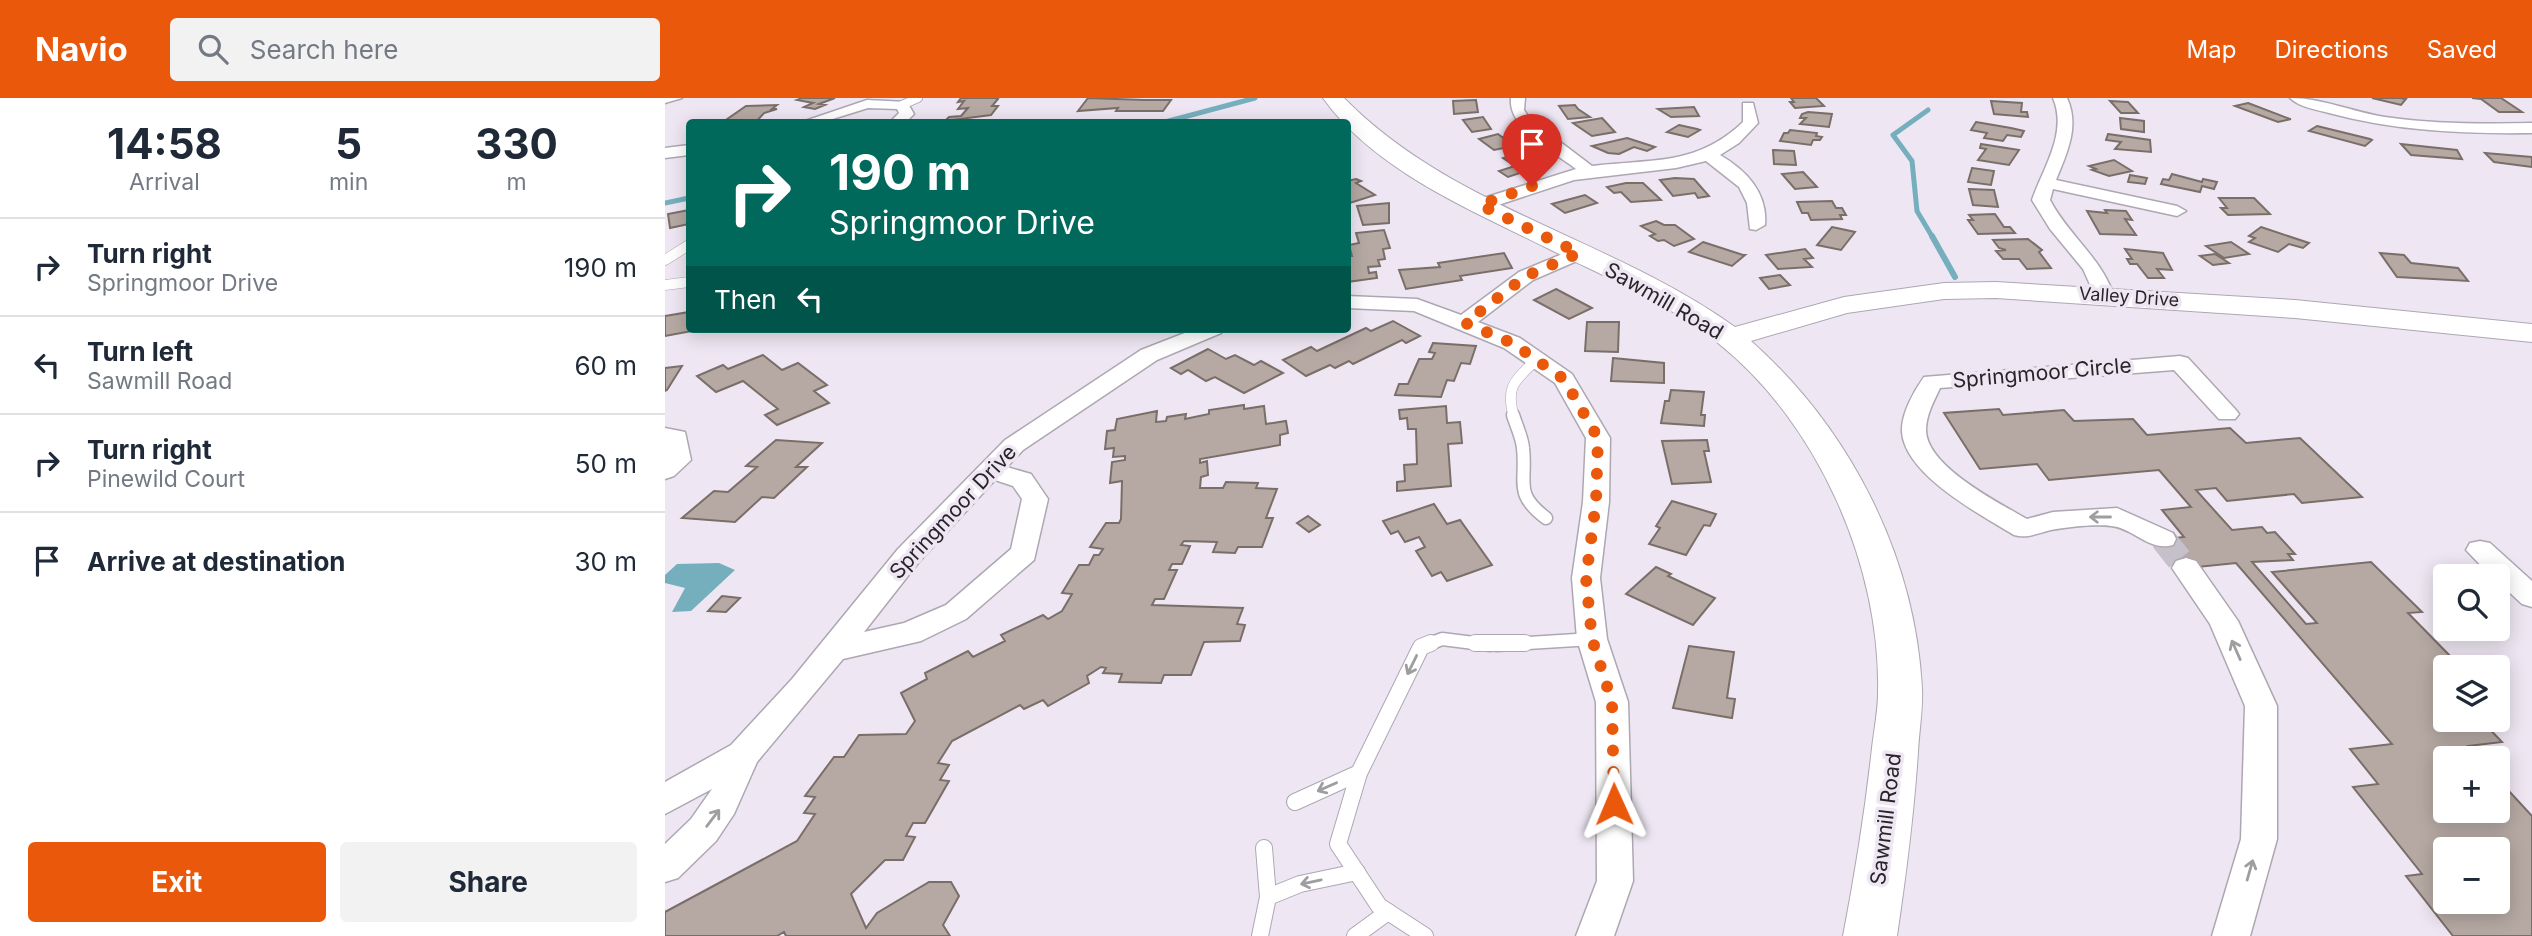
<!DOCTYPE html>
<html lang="en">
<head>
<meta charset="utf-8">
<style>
	:root { --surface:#fff; --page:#f2f2f3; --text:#1f2937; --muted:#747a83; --line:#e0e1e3; --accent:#ea580c }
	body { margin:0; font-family:Inter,sans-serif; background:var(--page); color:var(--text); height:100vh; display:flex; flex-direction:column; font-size:26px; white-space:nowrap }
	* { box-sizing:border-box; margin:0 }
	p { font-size:23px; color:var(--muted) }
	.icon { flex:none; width:38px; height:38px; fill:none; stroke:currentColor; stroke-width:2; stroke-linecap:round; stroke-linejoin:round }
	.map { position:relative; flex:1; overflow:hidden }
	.panel { display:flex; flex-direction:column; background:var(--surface); width:665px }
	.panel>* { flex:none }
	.banner { position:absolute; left:21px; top:21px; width:665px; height:214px; border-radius:7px; box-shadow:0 4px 18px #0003; background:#00695c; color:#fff; overflow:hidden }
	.fabs { position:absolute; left:1768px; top:466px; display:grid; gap:14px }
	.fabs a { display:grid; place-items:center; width:77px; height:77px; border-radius:7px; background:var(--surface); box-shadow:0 4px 18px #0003; font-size:35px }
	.pin { position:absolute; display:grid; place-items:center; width:60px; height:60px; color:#fff; margin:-72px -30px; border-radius:50% 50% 50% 0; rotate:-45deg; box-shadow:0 0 7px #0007 }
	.pin .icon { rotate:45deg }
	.me { position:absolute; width:77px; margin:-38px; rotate:359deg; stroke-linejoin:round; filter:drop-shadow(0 0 5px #0008) }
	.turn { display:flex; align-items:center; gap:24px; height:147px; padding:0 28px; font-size:32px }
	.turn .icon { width:91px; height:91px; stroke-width:2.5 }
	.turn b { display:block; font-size:49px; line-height:60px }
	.then { display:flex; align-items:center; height:66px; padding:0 28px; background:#0003; gap:14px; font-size:26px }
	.eta { display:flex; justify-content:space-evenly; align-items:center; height:119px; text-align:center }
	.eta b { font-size:42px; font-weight:700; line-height:49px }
	.button { display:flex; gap:14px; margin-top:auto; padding:14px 28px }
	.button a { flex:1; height:80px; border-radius:7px; background:var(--accent); color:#fff; font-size:28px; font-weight:700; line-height:80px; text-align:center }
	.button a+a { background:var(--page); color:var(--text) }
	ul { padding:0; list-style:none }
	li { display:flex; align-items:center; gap:21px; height:98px; padding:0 28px; border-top:2px solid var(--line) }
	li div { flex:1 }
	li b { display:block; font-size:26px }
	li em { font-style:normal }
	header { display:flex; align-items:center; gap:42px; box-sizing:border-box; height:98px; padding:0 35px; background:var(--accent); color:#fff }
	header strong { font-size:33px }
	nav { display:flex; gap:38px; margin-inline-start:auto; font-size:24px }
	.search { width:490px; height:63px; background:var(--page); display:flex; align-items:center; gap:18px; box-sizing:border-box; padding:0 24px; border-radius:7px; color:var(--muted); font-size:26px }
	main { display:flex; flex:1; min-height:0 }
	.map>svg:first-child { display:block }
	.water { fill:#75afbd }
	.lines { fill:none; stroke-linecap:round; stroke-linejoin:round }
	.stream-far1 { stroke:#75afbd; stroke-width:5 }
	.stream { stroke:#75afbd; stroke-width:6 }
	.building { fill:#b6a9a4; stroke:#7a6e69; stroke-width:2; fill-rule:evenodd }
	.street-tunnel { stroke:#c6c0cb; stroke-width:26; stroke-dasharray:26 13; stroke-linecap:butt }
	.lane-far3-casing { stroke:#ada7b2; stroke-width:10 }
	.lane-far2-casing { stroke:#ada7b2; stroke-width:11 }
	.lane-far1-casing { stroke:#ada7b2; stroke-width:15 }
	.lane-casing { stroke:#ada7b2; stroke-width:18 }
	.street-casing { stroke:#ada7b2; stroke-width:3 }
	.secondary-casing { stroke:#ada7b2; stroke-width:2 }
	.lane-far3 { stroke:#fff; stroke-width:8 }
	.lane-far2 { stroke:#fff; stroke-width:10 }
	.lane-far1 { stroke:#fff; stroke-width:12 }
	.lane { stroke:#fff; stroke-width:16 }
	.street { fill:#fff; fill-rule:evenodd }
	.secondary { fill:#fff; fill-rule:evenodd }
	.oneway { stroke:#9e9d9f }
	.route { stroke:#ea580c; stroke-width:12; stroke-dasharray:0 21.6 }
	.labels { text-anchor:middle; stroke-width:7; stroke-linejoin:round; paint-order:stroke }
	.far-street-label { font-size:18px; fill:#282529; stroke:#eee7f3 }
	.street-label { font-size:21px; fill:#282529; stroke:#eee7f3 }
</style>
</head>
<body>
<header>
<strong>Navio</strong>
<div class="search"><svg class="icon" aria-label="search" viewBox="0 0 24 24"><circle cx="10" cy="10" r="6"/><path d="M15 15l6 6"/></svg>Search here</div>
<nav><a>Map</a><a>Directions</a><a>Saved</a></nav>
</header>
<main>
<section class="panel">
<div class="eta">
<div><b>14:58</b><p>Arrival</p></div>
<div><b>5</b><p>min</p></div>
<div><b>330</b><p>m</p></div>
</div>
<ul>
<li><svg class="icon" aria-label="right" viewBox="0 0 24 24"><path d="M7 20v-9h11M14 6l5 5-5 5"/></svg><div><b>Turn right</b><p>Springmoor Drive</p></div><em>190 m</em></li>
<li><svg class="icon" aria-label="left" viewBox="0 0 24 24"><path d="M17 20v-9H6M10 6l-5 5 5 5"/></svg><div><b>Turn left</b><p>Sawmill Road</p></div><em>60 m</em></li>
<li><svg class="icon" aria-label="right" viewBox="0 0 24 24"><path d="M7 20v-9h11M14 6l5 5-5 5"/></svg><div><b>Turn right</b><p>Pinewild Court</p></div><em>50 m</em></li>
<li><svg class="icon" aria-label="arrive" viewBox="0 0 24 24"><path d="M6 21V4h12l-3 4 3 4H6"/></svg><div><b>Arrive at destination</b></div><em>30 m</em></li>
</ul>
<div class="button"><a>Exit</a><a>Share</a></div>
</section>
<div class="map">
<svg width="1867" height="838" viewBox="0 0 1867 838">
	<rect width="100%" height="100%" fill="#eee7f3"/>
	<polygon class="water" points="54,465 70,472 26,513 7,514 20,490 0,485 0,477 12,466"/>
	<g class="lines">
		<g class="stream-far1">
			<polyline points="1263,12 1228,37 1247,63 1252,113 1268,140"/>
			<polyline points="500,24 590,0"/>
			<polyline points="0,105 24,100"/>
		</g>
		<polyline class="stream" points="1267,138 1290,179"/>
	</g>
	<g class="building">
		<polygon points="137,0 170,0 154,6 160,7 150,11 139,9 148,5 132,2"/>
		<polygon points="296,0 330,0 333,1 327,8 333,8 326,17 280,23 284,19 296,18 303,10 293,11 299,3 293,4"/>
		<polygon points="423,0 479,2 506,2 498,13 451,13 453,10 413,13"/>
		<polygon points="1126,0 1151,0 1159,8 1130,10 1125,4 1129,4"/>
		<polygon points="1707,0 1735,0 1741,1 1736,7"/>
		<polygon points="1807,0 1836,0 1857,14 1834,14 1816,1"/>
		<polygon points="811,2 813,14 789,16 788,3"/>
		<polygon points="1326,3 1357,5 1356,14 1362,14 1363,19 1329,16"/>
		<polygon points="1445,3 1463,4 1473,15 1456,15"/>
		<polygon points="1583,5 1625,21 1626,21 1613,24 1570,8"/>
		<polygon points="112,7 107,11 112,11 99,15 91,24 58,24 81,8"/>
		<polygon points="910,7 913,11 925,19 903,21 894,8"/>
		<polygon points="1029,9 1034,18 1006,19 993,11"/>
		<polygon points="1143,14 1167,16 1164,29 1135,26 1141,20 1135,20 1137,16"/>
		<polygon points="818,19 826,31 807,34 798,22"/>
		<polygon points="937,20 950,34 927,38 908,25"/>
		<polygon points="1455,20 1479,23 1479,34 1456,31"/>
		<polygon points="1311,24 1346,30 1359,33 1356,39 1342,37 1338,43 1319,40 1322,35 1306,32"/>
		<polygon points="1014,27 1032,31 1035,32 1023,39 1002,34"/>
		<polygon points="1652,28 1705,41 1707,42 1700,48 1644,33"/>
		<polygon points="1125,32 1152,35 1151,38 1157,39 1155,42 1148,42 1146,47 1115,43 1119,35 1123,35"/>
		<polygon points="833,36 849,48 829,52 814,41"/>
		<polygon points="1443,36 1485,42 1486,54 1450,51 1456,44 1441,42"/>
		<polygon points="962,40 990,49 982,53 969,49 954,56 943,55 927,48"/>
		<polygon points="1316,46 1354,52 1344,67 1313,62 1321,51 1315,50"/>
		<polygon points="1736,46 1792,52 1797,61 1746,57"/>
		<polygon points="1108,52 1129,53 1131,67 1109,66"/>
		<polygon points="859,54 876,68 843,79 834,73 850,68 838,60"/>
		<polygon points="1820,55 1867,59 1867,69 1829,64"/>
		<polygon points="1449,62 1467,73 1444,78 1427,72 1431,71 1424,68"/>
		<polygon points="1307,70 1329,73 1326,87 1303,84"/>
		<polygon points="1138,74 1152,89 1130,91 1117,76"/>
		<polygon points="1507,76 1537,84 1538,81 1552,84 1549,91 1537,88 1535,94 1496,86 1498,81 1504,82"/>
		<polygon points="1465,77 1482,80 1480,86 1463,84"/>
		<polygon points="1010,80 1029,81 1044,98 1033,100 1030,95 1008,98 995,82"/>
		<polygon points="691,81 696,83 691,85 710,97 685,105 682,83"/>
		<polygon points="961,85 978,85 996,102 966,104 956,94 949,95 942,89"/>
		<polygon points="1304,91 1329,92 1333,109 1308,107"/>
		<polygon points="920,97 932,105 900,115 887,106"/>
		<polygon points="1554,100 1589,100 1605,116 1563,117 1556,110 1562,110"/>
		<polygon points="1167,103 1171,110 1177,110 1181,117 1175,117 1177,121 1146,122 1143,115 1137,115 1132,104"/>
		<polygon points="724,105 724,125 698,127 692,108"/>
		<polygon points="24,112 24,126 5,130 3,116"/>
		<polygon points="1440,112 1461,113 1467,122 1460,121 1471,137 1435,136 1422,113 1442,115"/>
		<polygon points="1330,116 1339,129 1345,129 1350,135 1313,136 1303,122 1308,122 1304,117"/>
		<polygon points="991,123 999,127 1010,127 1029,141 1009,148 999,142 993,143 985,138 990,136 976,128"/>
		<polygon points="1167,129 1190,134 1176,152 1152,147"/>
		<polygon points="1596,129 1644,145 1638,150 1624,146 1613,154 1584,144 1590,140 1584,138"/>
		<polygon points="719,132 725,150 718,151 720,161 713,162 715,168 703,169 704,175 711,174 712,180 682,184 682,158 687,158 684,147 694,145 691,135"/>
		<polygon points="1363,141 1377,152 1374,154 1386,170 1362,171 1354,161 1338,161 1331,153 1341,152 1334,150 1328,142"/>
		<polygon points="1038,144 1078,157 1080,157 1067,168 1024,154"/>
		<polygon points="1566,144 1584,156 1559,160 1541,148"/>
		<polygon points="1140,151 1148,160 1139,161 1147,169 1113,171 1101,157"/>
		<polygon points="1460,151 1498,155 1507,172 1492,171 1499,180 1483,180 1472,166 1465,166 1462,161 1467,161"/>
		<polygon points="839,155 847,170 795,178 797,182 741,191 734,172 775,169 773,165"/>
		<polygon points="1715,155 1739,157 1746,165 1793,170 1803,183 1732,179"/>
		<polygon points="1550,156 1564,165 1548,167 1535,158"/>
		<polygon points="1115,177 1125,187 1104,191 1095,180"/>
		<polygon points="891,191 927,210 904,221 869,202"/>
		<polygon points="24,214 27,233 0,238 0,218"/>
		<polygon points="728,223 755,238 741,245 737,242 688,266 684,263 670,270 665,267 641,278 618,262 646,249 652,253 701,230 706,233"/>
		<polygon points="922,224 954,224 953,254 920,253"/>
		<polygon points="768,245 811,248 805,266 796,265 789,283 782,282 776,299 730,297 734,286 743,286 754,261 767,261 770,255 764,254"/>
		<polygon points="543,251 561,261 570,257 589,267 596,263 618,275 579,295 550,279 541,283 523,272 516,276 506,270"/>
		<polygon points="98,257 117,272 133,265 162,287 149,293 164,305 112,327 100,317 113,311 78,283 51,294 32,278 58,267 63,271"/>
		<polygon points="948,260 999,265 999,285 946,283"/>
		<polygon points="17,268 2,292 0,293 0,270"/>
		<polygon points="1006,292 1039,294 1036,317 1040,317 1039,328 996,325 1000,303 1004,303"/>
		<polygon points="579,307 579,311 599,308 601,326 621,323 623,335 615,337 615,347 535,361 535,365 542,363 543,377 536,379 535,390 558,390 561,384 593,385 591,390 612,391 601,420 608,420 597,449 573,449 570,455 548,454 552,444 519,443 516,447 525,448 517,466 507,466 504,472 512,472 499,501 490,501 487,507 578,510 572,526 580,527 575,543 539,544 526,577 499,577 496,585 454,584 457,576 438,575 441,570 436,569 422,578 424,585 383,608 378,602 359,611 355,607 287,643 273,665 284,667 275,682 284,683 260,725 248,725 241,738 250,739 238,762 220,762 186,796 201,830 212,815 264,784 286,784 294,798 278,827 285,838 121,838 119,834 112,838 0,838 0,814 132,743 150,716 139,715 150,699 140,698 169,659 179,659 194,637 241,636 250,623 236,595 262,581 260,575 303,553 308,559 340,543 336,537 378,517 383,521 397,513 407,496 397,495 414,467 424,467 429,457 434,457 438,451 425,449 441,425 454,425 456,421 457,383 445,385 447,364 460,362 460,358 448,359 449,350 440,351 442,333 450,332 452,321 492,313 491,324 501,323 502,319 521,316 520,321 544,316 544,312"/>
		<polygon points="781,308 782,325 795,324 797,345 783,346 786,388 732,393 732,384 740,383 739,367 752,366 751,331 743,331 742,320 735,321 734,312"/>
		<path d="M1334,311L1338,317L1399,312L1409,323L1468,321L1482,337L1565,330L1581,345L1635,340L1697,399L1637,405L1629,396L1562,403L1551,390L1531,392L1567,432L1597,429L1602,435L1610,434L1630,456H1623L1628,462L1587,464L1641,526L1652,525L1607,474L1706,464L1757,514L1743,515L1796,569H1780V621H1815L1837,644L1803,648L1813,660H1780V712H1832V680L1867,718V838H1788L1741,778L1757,776L1688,689L1713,686L1685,651L1727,646L1571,465L1513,471L1491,442L1519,439L1497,412L1526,409L1494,372L1384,382L1372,366L1315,371L1279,315ZM1780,751H1832V803H1780Z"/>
		<polygon points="111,342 157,345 131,369 142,369 109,400 97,399 70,424 17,420 49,393 63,394 92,369 81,368"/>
		<polygon points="1042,342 1044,353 1039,353 1046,384 1007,386 997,343"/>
		<polygon points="1007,403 1051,416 1045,428 1039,427 1021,457 984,446 995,430 991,428"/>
		<polygon points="769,406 782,426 795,422 827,467 782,483 776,474 767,478 751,453 760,449 754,439 740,444 733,433 726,436 718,423"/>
		<polygon points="643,418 655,427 644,434 632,425"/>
		<polygon points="991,469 1006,476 1003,478 1050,500 1028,527 961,496"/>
		<polygon points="57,498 75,500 61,514 43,513"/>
		<polygon points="1024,548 1069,554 1062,600 1070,601 1067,620 1008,610"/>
	</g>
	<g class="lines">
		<polyline class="street-tunnel" points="1498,441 1521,470"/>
		<g class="lane-far3-casing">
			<polyline id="lane-far3" points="237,7 253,0"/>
		</g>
		<g class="lane-far2-casing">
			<g id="lane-far2">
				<polyline points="0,162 24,147"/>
				<polyline points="0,187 24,184"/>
				<path d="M849,319C840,288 850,283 871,262"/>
			</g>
		</g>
		<g class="lane-far1-casing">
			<g id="lane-far1">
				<path d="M848,317C851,327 857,339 858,350C862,385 848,395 881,420"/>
				<polyline points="762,547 777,541 825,547"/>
				<polyline points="831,547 927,541"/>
			</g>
		</g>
		<g class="lane-casing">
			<g id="lane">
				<polyline points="810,545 860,545"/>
				<polyline points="630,704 694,675"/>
				<polyline points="603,799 635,786 692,774"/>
				<polyline points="595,838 603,799 599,750"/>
				<polyline points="690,838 723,814"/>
				<polyline points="760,838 714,808 673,746 694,675 756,549 766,545"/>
			</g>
		</g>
		<g class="street-casing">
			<g id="street">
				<polygon points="0,0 17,0 0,5"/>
				<path d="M846,0H860L859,12L865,21L927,68C986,61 1032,68 1078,24V5H1088L1093,25L1074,45L1055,57C1081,72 1103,95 1100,127L1091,132L1085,131L1082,105L1074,89L1041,63L1011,70L909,82L821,111H809L806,107L809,103L911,71C889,54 843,31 846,0Z"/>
				<path d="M1388,0H1402C1415,28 1402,55 1391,82L1512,108L1521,113L1512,118L1388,91L1385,102C1403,137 1436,159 1449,198L1446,202H1432L1418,171L1385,131L1367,102C1378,70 1403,35 1388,0Z"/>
				<path d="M1625,0C1657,0 1688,14 1720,19C1769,26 1818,26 1867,25V35C1798,36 1731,33 1664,15C1652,12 1634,9 1625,0Z"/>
				<polygon points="202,2 242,4 249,16 241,24 225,24 234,15 232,11 203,10 158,24 137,24"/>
				<polygon points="24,47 24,57 0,60 0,50"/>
				<polygon points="914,149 921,151 923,155 921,159 868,182 813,224 855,240 907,276 945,340 944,404 935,480 942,541 963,604 968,783 949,838 911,838 932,783 931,604 912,541 907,480 918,404 921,340 890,285 839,250 749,213 682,210 682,198 752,201 796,217 854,174"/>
				<path d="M530,231H559L556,235L492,262L358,352L342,369L366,376L383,401L369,462L301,521L256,543L178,561L92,664L69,716L51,743L13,780L0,784V746L26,721L47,691L0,716V684L66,647L127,581L233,451L340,342L476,252ZM330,382L348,388L357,401L346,451L281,507L239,525L199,534L253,465Z"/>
				<path d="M1515,258L1523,260L1570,311L1574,316L1570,321H1554L1509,272L1275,290C1269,303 1261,317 1261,332C1261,368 1334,405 1362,421L1388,414L1452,410L1508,435L1511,441L1508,447C1484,454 1469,430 1446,428C1429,426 1403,429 1386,432C1373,435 1362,441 1349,437C1316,417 1240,377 1237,334C1236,316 1249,293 1259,279Z"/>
				<polygon points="0,330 20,334 26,362 9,378 0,381"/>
				<polygon points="1815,443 1825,445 1867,483 1867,509 1857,506 1832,483 1832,478 1826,478 1801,452 1805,445"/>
				<polygon points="1521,460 1531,463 1573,523 1612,608 1612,741 1585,838 1547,838 1576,741 1580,608 1545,526 1507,470 1511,463"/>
			</g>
		</g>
		<g class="secondary-casing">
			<path id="secondary" d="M658,0H679C788,111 946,140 1070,229L1179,199L1279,185L1331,184L1630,202L1867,226V244L1630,220L1331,200L1279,201L1182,215L1086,243C1185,331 1250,458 1257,590C1258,612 1254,633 1253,654C1249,716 1241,777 1232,838H1178C1190,776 1200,713 1207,650C1209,632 1213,613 1213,595C1216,467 1152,324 1053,245C1002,204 940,179 882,150C804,111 709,72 658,0Z"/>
		</g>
		<use href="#lane-far3" class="lane-far3"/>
		<use href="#lane-far2" class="lane-far2"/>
		<use href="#lane-far1" class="lane-far1"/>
		<use href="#lane" class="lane"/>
		<use href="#street" class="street"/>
		<use href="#secondary" class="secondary"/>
	</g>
	<defs><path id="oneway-shaft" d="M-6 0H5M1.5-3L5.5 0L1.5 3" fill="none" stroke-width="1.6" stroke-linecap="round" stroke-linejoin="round" transform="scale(1.75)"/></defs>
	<g class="oneway">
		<use href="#oneway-shaft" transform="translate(1435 419) rotate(180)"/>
		<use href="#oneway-shaft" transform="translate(1571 552) rotate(-114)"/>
		<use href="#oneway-shaft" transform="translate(747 567) rotate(116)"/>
		<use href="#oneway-shaft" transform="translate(662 689) rotate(156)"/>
		<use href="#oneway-shaft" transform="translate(48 720) rotate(-53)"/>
		<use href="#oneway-shaft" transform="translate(1585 772) rotate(-74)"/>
		<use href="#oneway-shaft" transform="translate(646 784) rotate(168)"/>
	</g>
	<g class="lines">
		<polyline class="route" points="867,88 815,107 914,155 861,178 800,225 847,245 899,281 933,340 931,404 921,480 927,541 947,604 949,706"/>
	</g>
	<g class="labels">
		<g class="far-street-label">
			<text transform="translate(1464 199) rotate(4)" y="6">Valley Drive</text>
		</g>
		<g class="street-label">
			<text transform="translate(999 203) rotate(30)" y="7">Sawmill Road</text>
			<text transform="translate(1377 275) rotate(-5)" y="7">Springmoor Circle</text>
			<text transform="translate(288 414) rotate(-47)" y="7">Springmoor Drive</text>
			<text transform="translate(1221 721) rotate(-83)" y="7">Sawmill Road</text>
		</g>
	</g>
</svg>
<div class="fabs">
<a><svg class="icon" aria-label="search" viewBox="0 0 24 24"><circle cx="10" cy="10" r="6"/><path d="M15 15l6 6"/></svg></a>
<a><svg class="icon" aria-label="layers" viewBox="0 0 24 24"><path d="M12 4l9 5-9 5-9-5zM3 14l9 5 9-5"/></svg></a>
<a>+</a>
<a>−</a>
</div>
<div class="pin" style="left:867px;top:88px;background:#d93025"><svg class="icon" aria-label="arrive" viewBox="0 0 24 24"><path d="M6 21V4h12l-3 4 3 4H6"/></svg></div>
<svg class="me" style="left:949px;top:706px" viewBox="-20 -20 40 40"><path d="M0-17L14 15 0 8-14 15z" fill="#ea580c" stroke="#fff" stroke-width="4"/></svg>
<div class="banner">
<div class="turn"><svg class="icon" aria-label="right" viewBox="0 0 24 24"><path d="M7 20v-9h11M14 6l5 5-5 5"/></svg><div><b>190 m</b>Springmoor Drive</div></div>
<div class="then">Then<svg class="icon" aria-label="left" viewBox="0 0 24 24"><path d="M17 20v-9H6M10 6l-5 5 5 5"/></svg></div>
</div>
</div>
</main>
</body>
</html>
